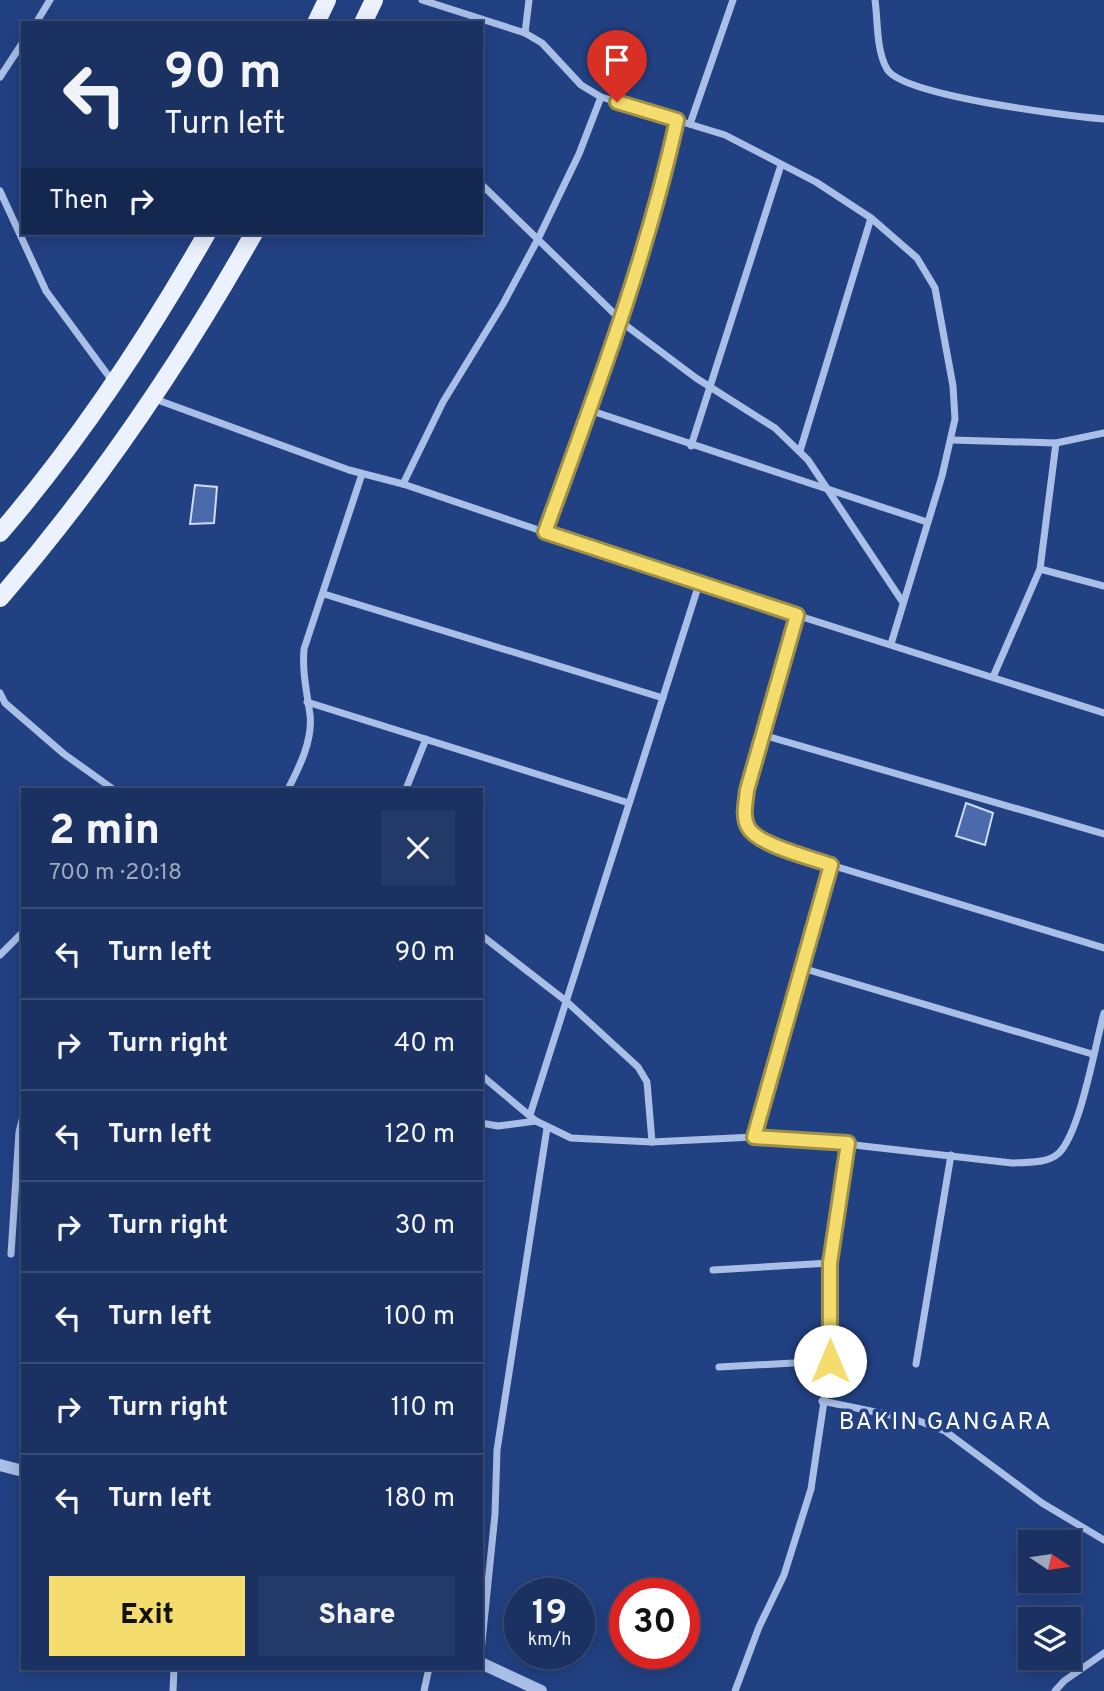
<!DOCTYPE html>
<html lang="en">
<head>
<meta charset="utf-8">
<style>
	:root { --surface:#1a3162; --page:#233968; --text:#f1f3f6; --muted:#9fa9be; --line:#384c77; --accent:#f4dd6c }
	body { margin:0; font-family:Overpass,sans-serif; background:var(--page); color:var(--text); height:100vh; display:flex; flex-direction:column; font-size:26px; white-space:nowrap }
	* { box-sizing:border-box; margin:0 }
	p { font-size:23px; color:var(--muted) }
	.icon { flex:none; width:38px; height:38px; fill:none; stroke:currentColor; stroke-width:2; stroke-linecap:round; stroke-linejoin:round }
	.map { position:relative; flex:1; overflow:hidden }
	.side { position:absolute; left:21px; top:788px; width:462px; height:882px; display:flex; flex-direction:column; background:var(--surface); border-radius:0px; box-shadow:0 4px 18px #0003,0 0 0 2px var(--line) }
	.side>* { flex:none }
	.top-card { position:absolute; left:21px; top:21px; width:462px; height:214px; border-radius:0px; box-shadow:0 4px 18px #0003,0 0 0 2px var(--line); background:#1a3162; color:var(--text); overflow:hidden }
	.needle { width:46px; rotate:103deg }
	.tools { position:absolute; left:1018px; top:1530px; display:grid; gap:14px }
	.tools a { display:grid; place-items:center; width:63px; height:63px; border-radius:0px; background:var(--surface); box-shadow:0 4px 18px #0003,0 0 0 2px var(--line); font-size:35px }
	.speed { position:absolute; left:504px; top:1578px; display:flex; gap:14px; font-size:35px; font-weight:700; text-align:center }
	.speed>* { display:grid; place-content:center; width:91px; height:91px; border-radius:50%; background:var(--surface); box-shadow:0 4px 18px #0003,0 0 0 2px var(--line); line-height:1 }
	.speed small { font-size:18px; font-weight:400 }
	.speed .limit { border:10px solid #d22; background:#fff; color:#111 }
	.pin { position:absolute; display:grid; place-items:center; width:60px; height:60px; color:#fff; margin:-72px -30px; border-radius:50% 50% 50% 0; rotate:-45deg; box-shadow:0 0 7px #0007 }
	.pin .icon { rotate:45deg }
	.me { position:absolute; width:77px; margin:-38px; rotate:0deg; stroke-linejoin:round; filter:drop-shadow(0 0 5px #0008) }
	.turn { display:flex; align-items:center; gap:24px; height:147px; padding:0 28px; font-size:32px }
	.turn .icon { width:91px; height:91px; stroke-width:2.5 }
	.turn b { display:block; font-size:49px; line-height:60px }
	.then { display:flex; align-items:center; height:66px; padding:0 28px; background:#0003; gap:14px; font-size:26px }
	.round { display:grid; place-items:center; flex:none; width:74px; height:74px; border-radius:0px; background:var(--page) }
	.head { display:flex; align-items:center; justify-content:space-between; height:119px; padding:0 28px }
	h1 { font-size:42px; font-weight:800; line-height:52px }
	.cta { display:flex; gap:14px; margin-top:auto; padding:14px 28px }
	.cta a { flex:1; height:80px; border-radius:0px; background:var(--accent); color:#111; font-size:28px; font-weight:800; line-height:80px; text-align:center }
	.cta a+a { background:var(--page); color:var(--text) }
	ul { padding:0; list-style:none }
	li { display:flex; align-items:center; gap:21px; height:91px; padding:0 28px; border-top:2px solid var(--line) }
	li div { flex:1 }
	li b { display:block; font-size:26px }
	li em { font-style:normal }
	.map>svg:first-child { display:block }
	.building { fill:#4b6aab; stroke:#cddbf6; stroke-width:2 }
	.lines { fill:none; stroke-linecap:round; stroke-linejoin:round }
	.minor { stroke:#aabfe8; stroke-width:7 }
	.tertiary { stroke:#aabfe8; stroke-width:12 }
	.primary { stroke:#ecf1fe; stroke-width:18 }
	.route-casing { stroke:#9f9046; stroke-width:18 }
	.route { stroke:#f4dd6c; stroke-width:12 }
	.labels { text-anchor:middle; stroke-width:7; stroke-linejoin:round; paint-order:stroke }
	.quarter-label { font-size:24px; letter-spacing:2px; fill:#fff; stroke:#224183 }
</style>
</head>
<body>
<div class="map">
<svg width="1104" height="1691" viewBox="0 0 1104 1691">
	<rect width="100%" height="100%" fill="#224183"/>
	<g class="building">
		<polygon points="195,485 217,487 214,523 190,524"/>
		<polygon points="966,803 993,813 985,845 956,836"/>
	</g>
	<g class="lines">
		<g class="minor">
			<polyline points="422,0 525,33 542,43 581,85 601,97 725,135 816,182 871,218 917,258 935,288 953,386 955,419 942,476 891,644"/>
			<path d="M875,0C878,21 876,50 887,69C902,96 1069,116 1104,119"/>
			<polyline points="36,23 50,0"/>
			<polyline points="525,33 529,0"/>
			<polyline points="0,77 23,42"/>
			<polyline points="690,124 733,0"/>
			<polyline points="481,184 628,327 696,378 775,428 808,460 902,601"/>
			<polyline points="0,191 46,291 113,382"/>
			<polyline points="155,399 349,470 403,484 683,579 1104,713"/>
			<polyline points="589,410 927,522"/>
			<polyline points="952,440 1056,443 1104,433"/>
			<polyline points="691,446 781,165"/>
			<polyline points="800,451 871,218"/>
			<polyline points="403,484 443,402 503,304 538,239 579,154 601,97"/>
			<path d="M545,532C594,397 646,261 677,120"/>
			<polyline points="1040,569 1104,586"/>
			<polyline points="324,594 663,698"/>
			<polyline points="797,615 747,790 745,813 747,826 756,837 831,865 1104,948"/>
			<polyline points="993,677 1040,569 1056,443"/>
			<polyline points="0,693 5,703 64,754 113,789"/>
			<polyline points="307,702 629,803"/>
			<polyline points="763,735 1104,834"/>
			<path d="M288,789C299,768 313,740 310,715C307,692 302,673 304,649L362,474"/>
			<polyline points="406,789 426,739"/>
			<polyline points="481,935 566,1001 638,1067 647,1082 652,1142"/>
			<polyline points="0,955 23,932"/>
			<polyline points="802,968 1092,1054"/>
			<path d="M481,1075L536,1121L571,1138L652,1142L775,1136L1012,1163C1027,1162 1047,1164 1059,1153C1081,1130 1095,1045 1104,1013"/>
			<polyline points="530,1115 699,584"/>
			<polyline points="481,1123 498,1126 536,1121"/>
			<polyline points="754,1137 831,865"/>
			<polyline points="11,1254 19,1132 23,1116"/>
			<polyline points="713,1270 830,1263"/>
			<polyline points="916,1364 951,1155"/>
			<polyline points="719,1367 830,1361"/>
			<polyline points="822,1401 919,1421 945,1431 1042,1503 1104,1540"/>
			<polyline points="481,1652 495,1514 497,1450 547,1128"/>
			<polyline points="173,1691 174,1668"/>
			<polyline points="424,1691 429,1668"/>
			<polyline points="735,1691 759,1627 784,1575 811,1489 830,1361 830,1263 848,1143"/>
			<polyline points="1055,1691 1064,1681 1104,1653"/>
		</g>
		<g class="tertiary">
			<polyline points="0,1465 23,1471"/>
			<polyline points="481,1663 541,1691"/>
		</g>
		<g class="primary">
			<polyline points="316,23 327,0"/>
			<polyline points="363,23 374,0"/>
			<path d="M0,533C79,441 147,338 207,233"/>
			<path d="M0,598C98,485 181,362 254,233"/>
		</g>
	</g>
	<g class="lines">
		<g class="route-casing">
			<path id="route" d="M617,102L677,120C646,261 594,397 545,532L797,615L747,790C746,802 742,816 748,827C757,845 812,858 831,865L754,1137L848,1143L830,1263V1361"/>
		</g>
		<use href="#route" class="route"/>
	</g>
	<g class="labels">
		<g class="quarter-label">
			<text x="946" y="1429">BAKIN GANGARA</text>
		</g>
	</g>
</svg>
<div class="tools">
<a><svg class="needle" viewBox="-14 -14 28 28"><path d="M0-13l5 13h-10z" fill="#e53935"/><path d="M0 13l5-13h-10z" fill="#9fa9be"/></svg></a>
<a><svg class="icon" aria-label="layers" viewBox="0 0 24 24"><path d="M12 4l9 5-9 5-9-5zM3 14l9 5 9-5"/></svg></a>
</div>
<div class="speed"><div>19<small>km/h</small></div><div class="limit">30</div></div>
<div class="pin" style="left:617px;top:102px;background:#d93025"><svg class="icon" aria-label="arrive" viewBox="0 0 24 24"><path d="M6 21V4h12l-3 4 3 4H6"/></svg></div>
<svg class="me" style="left:830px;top:1361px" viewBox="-20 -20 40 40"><circle r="19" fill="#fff"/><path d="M0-13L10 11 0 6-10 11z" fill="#f4dd6c"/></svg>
<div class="top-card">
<div class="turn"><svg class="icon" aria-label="left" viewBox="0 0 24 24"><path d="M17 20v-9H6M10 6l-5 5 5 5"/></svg><div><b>90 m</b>Turn left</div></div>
<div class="then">Then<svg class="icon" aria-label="right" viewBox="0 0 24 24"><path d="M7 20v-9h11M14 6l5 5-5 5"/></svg></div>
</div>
<section class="side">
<div class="head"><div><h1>2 min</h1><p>700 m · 20:18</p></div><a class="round"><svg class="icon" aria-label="close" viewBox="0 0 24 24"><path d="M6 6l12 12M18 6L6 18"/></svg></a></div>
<ul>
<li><svg class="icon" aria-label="left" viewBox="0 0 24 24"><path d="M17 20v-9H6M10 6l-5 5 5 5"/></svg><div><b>Turn left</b></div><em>90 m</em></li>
<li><svg class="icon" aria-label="right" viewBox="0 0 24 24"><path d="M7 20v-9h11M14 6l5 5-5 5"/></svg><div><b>Turn right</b></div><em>40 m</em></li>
<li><svg class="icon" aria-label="left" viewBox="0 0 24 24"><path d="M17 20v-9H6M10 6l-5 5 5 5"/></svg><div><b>Turn left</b></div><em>120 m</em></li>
<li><svg class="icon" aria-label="right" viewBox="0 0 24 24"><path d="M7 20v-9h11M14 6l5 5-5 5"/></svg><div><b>Turn right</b></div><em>30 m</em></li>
<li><svg class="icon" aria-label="left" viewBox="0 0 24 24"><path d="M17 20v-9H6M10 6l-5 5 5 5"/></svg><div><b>Turn left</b></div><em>100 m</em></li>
<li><svg class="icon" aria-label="right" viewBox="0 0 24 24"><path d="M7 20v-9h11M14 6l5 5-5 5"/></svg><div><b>Turn right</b></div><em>110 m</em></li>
<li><svg class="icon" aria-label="left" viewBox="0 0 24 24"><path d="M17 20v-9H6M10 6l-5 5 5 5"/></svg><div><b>Turn left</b></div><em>180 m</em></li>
</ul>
<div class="cta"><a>Exit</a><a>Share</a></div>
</section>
</div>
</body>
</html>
